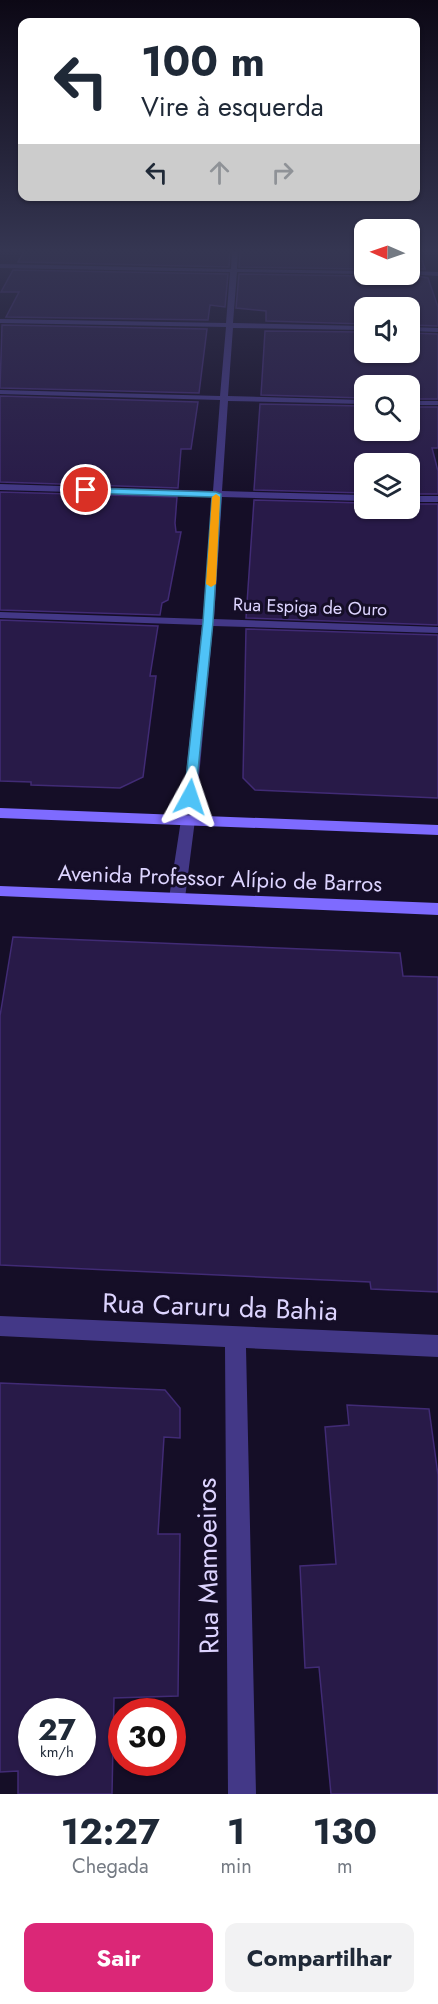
<!DOCTYPE html>
<html lang="pt">
<head>
<meta charset="utf-8">
<style>
	:root { --surface:#fff; --page:#f2f2f3; --text:#1f2937; --muted:#747a83; --accent:#db2777 }
	body { margin:0; font-family:Jost,sans-serif; background:var(--page); color:var(--text); height:100vh; display:flex; flex-direction:column; font-size:22px; white-space:nowrap }
	* { box-sizing:border-box; margin:0 }
	p { font-size:20px; color:var(--muted) }
	.icon { flex:none; width:33px; height:33px; fill:none; stroke:currentColor; stroke-width:2; stroke-linecap:round; stroke-linejoin:round }
	.map { position:relative; height:1794px; overflow:hidden }
	.sheet { display:flex; flex-direction:column; background:var(--surface); flex:1 }
	.sheet>* { flex:none }
	.hud { position:absolute; left:18px; top:18px; width:402px; height:183px; border-radius:12px; box-shadow:0 2px 4px #0004; background:#fff; color:var(--text); overflow:hidden }
	.needle { width:39px; rotate:272deg }
	.buttons { position:absolute; left:354px; top:219px; display:grid; gap:12px }
	.buttons a { display:grid; place-items:center; width:66px; height:66px; border-radius:12px; background:var(--surface); box-shadow:0 2px 4px #0004; font-size:30px }
	.speed { position:absolute; left:18px; top:1698px; display:flex; gap:12px; font-size:30px; font-weight:700; text-align:center }
	.speed>* { display:grid; place-content:center; width:78px; height:78px; border-radius:50%; background:var(--surface); box-shadow:0 2px 4px #0004; line-height:1 }
	.speed small { font-size:15px; font-weight:400 }
	.speed .limit { border:9px solid #d22; background:#fff; color:#111 }
	.pin { position:absolute; display:grid; place-items:center; width:51px; height:51px; color:#fff; margin:-26px; border:3px solid #fff; border-radius:50%; box-shadow:0 2px 6px #0007 }
	.me { position:absolute; width:66px; margin:-33px; rotate:5deg; stroke-linejoin:round; filter:drop-shadow(0 0 4px #0008) }
	.turn { display:flex; align-items:center; gap:21px; height:126px; padding:0 24px; font-size:27px }
	.turn .icon { width:78px; height:78px; stroke-width:2.5 }
	.turn b { display:block; font-size:42px; line-height:51px }
	.lanes { display:flex; align-items:center; height:57px; padding:0 24px; background:#0003; justify-content:center; gap:30px; direction:ltr }
	.lanes .off { opacity:.35 }
	.eta { display:flex; justify-content:space-evenly; align-items:center; height:102px; text-align:center }
	.eta b { font-size:36px; font-weight:700; line-height:42px }
	.button { display:flex; gap:12px; margin-top:auto; padding:12px 24px }
	.button a { flex:1; height:69px; border-radius:12px; background:var(--accent); color:#fff; font-size:24px; font-weight:700; line-height:69px; text-align:center }
	.button a+a { background:var(--page); color:var(--text) }
	.map>svg:first-child { display:block }
	.building { fill:#281a48; stroke:#412b75; stroke-width:1.5; fill-rule:evenodd }
	.lines { fill:none; stroke-linecap:round; stroke-linejoin:round }
	.street { fill:#433887; fill-rule:evenodd }
	.secondary { fill:#7e6bff; fill-rule:evenodd }
	.route { fill:#4fc3f7; stroke:#337fa1; stroke-width:1.5 }
	.slow { fill:#f59e0b }
	.labels { text-anchor:middle; stroke-width:6; stroke-linejoin:round; paint-order:stroke }
	.far-street-label { font-size:18px; fill:#ddd4ff; stroke:#150e27 }
	.street-label { font-size:22px; fill:#ddd4ff; stroke:#150e27 }
	.near-street-label { font-size:27px; fill:#ddd4ff; stroke:#150e27 }
</style>
</head>
<body>
<div class="map">
<svg width="438" height="1794" viewBox="0 0 438 1794">
	<rect width="100%" height="100%" fill="#150e27"/>
	<g class="building">
		<polygon points="24,251 230,251 229,267 18,262"/>
		<polygon points="240,251 364,251 364,269 239,267"/>
		<polygon points="410,251 419,251 425,269 410,269"/>
		<polygon points="13,270 228,274 225,307 210,305 208,320 6,317 19,292 1,292"/>
		<polygon points="239,274 366,276 406,274 428,278 438,307 438,326 410,325 410,308 364,308 364,324 266,321 266,311 236,308"/>
		<polygon points="2,325 207,329 199,393 0,388"/>
		<polygon points="265,331 364,332 364,352 410,352 410,333 438,334 438,399 410,399 410,386 364,386 364,398 261,395"/>
		<polygon points="0,396 198,402 191,449 181,449 178,488 0,482"/>
		<polygon points="260,404 364,406 364,430 410,430 410,407 438,407 438,448 432,448 438,471 438,494 410,494 410,464 364,464 364,493 254,490"/>
		<polygon points="0,492 177,497 175,523 176,532 181,532 168,600 162,603 160,615 0,610"/>
		<polygon points="254,500 364,503 364,508 410,508 410,504 438,504 438,625 246,618"/>
		<polygon points="0,620 158,626 150,676 156,676 143,777 120,788 31,785 31,782 0,781"/>
		<polygon points="246,629 438,635 438,798 255,790 243,778"/>
		<polygon points="13,937 400,953 403,976 438,977 438,1292 371,1289 370,1282 0,1265 0,1016"/>
		<path d="M0,1383L165,1390L180,1408V1438L164,1437L158,1534H180L178,1696L114,1698L112,1794H18V1771L0,1772ZM32,1712H82V1762H32Z"/>
		<polygon points="347,1405 429,1409 438,1475 438,1794 331,1794 319,1667 305,1668 300,1566 336,1564 325,1427 349,1425"/>
	</g>
	<g class="lines">
		<g class="street">
			<polygon points="232,251 238,251 237,269 364,271 366,274 237,272 233,323 364,326 364,330 233,328 228,396 364,400 364,404 228,401 222,491 364,495 364,501 222,497 214,619 438,627 438,633 213,626 195,820 185,898 182,902 172,902 169,898 181,820 202,625 0,618 0,612 203,619 212,496 0,490 0,484 213,491 220,400 0,394 0,390 220,396 226,327 0,323 0,319 226,323 230,272 0,268 0,264 231,269"/>
			<polygon points="410,271 438,272 438,276 408,274"/>
			<polygon points="410,327 438,328 438,332 410,331"/>
			<rect x="410" y="401" width="28" height="4"/>
			<rect x="410" y="496" width="28" height="6"/>
			<polygon points="0,1316 438,1335 438,1357 246,1348 256,1794 228,1794 225,1347 0,1336"/>
		</g>
		<g class="secondary">
			<polygon points="0,808 438,825 438,835 0,818"/>
			<polygon points="0,886 438,903 438,915 0,896"/>
		</g>
	</g>
	<linearGradient id="sky" x2="0" y2="1"><stop stop-color="#0c0815"/><stop offset="0.5" stop-color="#353652"/><stop offset="1" stop-color="#353652" stop-opacity="0"/></linearGradient>
	<rect width="438" height="502" fill="url(#sky)"/>
	<polygon class="route" points="83,488 216,492 221,494 213,622 195,800 186,800 184,797 203,622 212,497 86,493 82,490"/>
	<polygon class="slow" points="216,494 220,497 216,584 211,587 206,584 212,497"/>
	<g class="labels">
		<g class="far-street-label">
			<text transform="translate(310 607) rotate(2)" y="6">Rua Espiga de Ouro</text>
		</g>
		<g class="street-label">
			<text transform="translate(220 878) rotate(2)" y="8">Avenida Professor Alípio de Barros</text>
		</g>
		<g class="near-street-label">
			<text transform="translate(220 1307) rotate(2)" y="9">Rua Caruru da Bahia</text>
			<text transform="translate(208 1566) rotate(-91)" y="9">Rua Mamoeiros</text>
		</g>
	</g>
</svg>
<div class="buttons">
<a><svg class="needle" viewBox="-14 -14 28 28"><path d="M0-13l5 13h-10z" fill="#e53935"/><path d="M0 13l5-13h-10z" fill="#747a83"/></svg></a>
<a><svg class="icon" aria-label="sound" viewBox="0 0 24 24"><path d="M4 9h4l5-4v14l-5-4H4zM17 9q2 3 0 6"/></svg></a>
<a><svg class="icon" aria-label="search" viewBox="0 0 24 24"><circle cx="10" cy="10" r="6"/><path d="M15 15l6 6"/></svg></a>
<a><svg class="icon" aria-label="layers" viewBox="0 0 24 24"><path d="M12 4l9 5-9 5-9-5zM3 14l9 5 9-5"/></svg></a>
</div>
<div class="speed"><div>27<small>km/h</small></div><div class="limit">30</div></div>
<div class="pin" style="left:86px;top:490px;background:#d93025"><svg class="icon" aria-label="arrive" viewBox="0 0 24 24"><path d="M6 21V4h12l-3 4 3 4H6"/></svg></div>
<svg class="me" style="left:190px;top:797px" viewBox="-20 -20 40 40"><path d="M0-17L14 15 0 8-14 15z" fill="#4fc3f7" stroke="#fff" stroke-width="4"/></svg>
<div class="hud">
<div class="turn"><svg class="icon" aria-label="left" viewBox="0 0 24 24"><path d="M17 20v-9H6M10 6l-5 5 5 5"/></svg><div><b>100 m</b>Vire à esquerda</div></div>
<div class="lanes"><svg class="icon" aria-label="left" viewBox="0 0 24 24"><path d="M17 20v-9H6M10 6l-5 5 5 5"/></svg><svg class="icon off" aria-label="ahead" viewBox="0 0 24 24"><path d="M12 20V5M6 11l6-6 6 6"/></svg><svg class="icon off" aria-label="right" viewBox="0 0 24 24"><path d="M7 20v-9h11M14 6l5 5-5 5"/></svg></div>
</div>
</div>
<section class="sheet">
<div class="eta">
<div><b>12:27</b><p>Chegada</p></div>
<div><b>1</b><p>min</p></div>
<div><b>130</b><p>m</p></div>
</div>
<div class="button"><a>Sair</a><a>Compartilhar</a></div>
</section>
</body>
</html>
